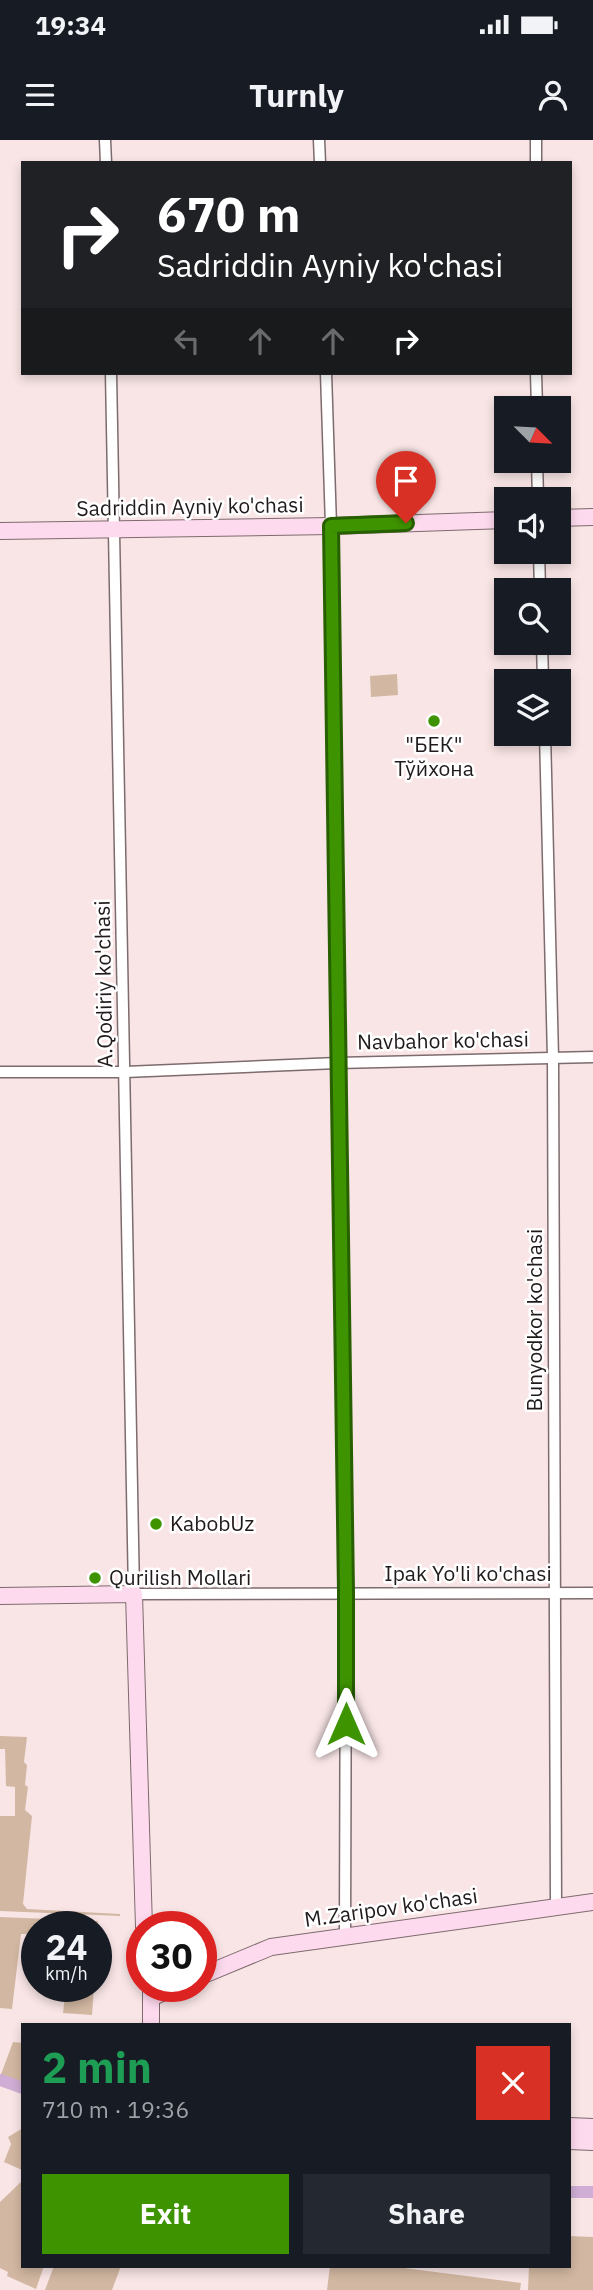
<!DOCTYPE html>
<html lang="en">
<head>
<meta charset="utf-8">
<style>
	:root { --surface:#171b24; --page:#242831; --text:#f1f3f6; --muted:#9ea1a6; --accent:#3e9300 }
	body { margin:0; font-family:"IBM Plex Sans",sans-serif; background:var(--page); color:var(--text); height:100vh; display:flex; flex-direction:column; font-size:26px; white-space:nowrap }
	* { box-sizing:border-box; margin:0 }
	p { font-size:23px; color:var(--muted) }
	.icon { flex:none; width:38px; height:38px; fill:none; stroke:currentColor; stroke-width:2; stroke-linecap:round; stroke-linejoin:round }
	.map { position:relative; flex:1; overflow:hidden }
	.details { position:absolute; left:21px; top:1883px; width:550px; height:245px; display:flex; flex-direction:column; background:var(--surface); border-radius:0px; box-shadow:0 4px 10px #0003 }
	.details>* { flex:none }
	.guide { position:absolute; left:21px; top:21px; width:551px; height:214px; border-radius:0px; box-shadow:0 4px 10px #0003; background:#202124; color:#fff; overflow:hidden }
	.needle { width:46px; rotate:114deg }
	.fabs { position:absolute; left:494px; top:256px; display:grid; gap:14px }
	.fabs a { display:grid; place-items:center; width:77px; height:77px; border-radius:0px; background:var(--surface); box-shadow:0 4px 10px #0003; font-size:35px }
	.speed { position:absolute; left:21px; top:1771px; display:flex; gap:14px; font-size:35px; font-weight:700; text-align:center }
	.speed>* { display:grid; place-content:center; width:91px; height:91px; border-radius:50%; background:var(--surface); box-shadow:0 4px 10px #0003; line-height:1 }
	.speed small { font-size:18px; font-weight:400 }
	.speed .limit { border:10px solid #d22; background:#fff; color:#111 }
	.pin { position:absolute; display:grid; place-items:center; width:60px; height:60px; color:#fff; margin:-72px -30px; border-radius:50% 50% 50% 0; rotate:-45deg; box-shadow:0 0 7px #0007 }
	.pin .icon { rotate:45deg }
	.me { position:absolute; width:77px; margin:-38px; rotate:0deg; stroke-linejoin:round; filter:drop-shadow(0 0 5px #0008) }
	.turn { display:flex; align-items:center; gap:24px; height:147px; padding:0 21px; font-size:32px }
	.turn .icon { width:91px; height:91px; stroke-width:2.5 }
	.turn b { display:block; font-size:49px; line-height:60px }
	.lanes { display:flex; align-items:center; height:66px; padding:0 21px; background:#0003; justify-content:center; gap:35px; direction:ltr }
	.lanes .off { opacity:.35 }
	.round { display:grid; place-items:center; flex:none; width:74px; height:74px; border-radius:0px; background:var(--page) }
	.head { display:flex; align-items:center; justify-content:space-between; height:119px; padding:0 21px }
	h1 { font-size:42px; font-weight:700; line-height:52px; color:#1e9e55 }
	.cta { display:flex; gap:14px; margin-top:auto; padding:14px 21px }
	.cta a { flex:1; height:80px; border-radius:0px; background:var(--accent); color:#fff; font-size:28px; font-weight:700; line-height:80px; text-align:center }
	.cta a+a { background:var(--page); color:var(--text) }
	.status { display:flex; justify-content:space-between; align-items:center; height:49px; padding:0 35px; background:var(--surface); direction:ltr }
	.status svg { height:19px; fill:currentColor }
	header { display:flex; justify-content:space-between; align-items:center; height:91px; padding:0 21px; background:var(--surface); font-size:32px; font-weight:700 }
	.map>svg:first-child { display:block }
	.green { fill:#d2b8a2 }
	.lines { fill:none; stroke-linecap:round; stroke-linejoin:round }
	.canal { stroke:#cfadd4; stroke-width:12 }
	.street-casing { stroke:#7d6b6d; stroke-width:13 }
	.secondary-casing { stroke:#7d6b6d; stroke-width:18 }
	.street { stroke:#fff; stroke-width:10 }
	.secondary { stroke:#fedaee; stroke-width:16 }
	.route-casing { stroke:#286000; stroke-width:18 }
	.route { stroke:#3e9300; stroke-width:12 }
	.poi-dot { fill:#3e9300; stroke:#fff; stroke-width:2.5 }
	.labels { text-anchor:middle; stroke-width:5; stroke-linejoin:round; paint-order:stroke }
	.street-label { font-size:21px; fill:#211a1b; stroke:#fff }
	.poi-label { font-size:21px; fill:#211a1b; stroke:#fff; text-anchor:start }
</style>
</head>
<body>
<div class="status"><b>19:34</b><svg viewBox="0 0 49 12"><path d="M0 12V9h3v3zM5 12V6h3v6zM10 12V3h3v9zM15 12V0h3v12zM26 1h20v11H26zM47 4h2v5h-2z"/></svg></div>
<header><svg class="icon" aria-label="menu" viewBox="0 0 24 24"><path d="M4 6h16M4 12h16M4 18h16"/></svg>Turnly<svg class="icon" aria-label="person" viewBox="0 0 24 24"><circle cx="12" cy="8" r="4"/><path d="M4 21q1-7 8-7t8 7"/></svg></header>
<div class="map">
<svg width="593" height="2150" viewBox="0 0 593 2150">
	<rect width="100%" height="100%" fill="#f9e5e6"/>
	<g class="green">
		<polygon points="397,534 398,555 371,557 370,536"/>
		<polygon points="0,1596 27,1597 24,1622 27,1625 25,1645 28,1647 25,1670 32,1676 23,1764 27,1769 120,1774 120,1776 0,1771 0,1676 15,1676 15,1647 6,1646 5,1609 0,1609"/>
		<polygon points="0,1777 98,1781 96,1812 96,1787 37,1787 37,1794 21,1794 12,1869 0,1868"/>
		<polygon points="66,1846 94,1846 92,1875 63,1873"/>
		<polygon points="13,1902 23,1903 21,1945 0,1937"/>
		<polygon points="23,1988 23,2029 22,2030 4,2022 11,2004 8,1997"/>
		<polygon points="23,2040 23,2126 44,2126 36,2149 7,2136 8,2132 0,2128 0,2062"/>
		<polygon points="569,2096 593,2097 593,2150 528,2150 529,2126 569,2126"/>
		<polygon points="54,2126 121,2126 112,2150 45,2150"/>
		<polygon points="330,2126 388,2126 521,2143 520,2150 327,2150"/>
	</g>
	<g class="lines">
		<g class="canal">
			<polyline points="0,1940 23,1948"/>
			<polyline points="569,2052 593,2052"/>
		</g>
		<g class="street-casing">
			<g id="street">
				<polyline points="105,0 106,23"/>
				<polyline points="319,0 320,23"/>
				<polyline points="536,23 536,0"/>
				<polyline points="111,233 134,1454 593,1453"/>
				<polyline points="326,233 331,386 346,1452 345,1795"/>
				<polyline points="536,233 537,268"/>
				<polyline points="537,320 538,359"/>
				<polyline points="539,411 540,450"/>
				<polyline points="542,502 543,541"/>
				<polyline points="545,593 553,918 556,1766"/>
				<polyline points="0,932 125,932 337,923 593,917"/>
			</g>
		</g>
		<g class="secondary-casing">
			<g id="secondary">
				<polyline points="558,378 593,377"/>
				<polyline points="0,391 331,386 506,380"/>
				<polyline points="0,1456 134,1454 144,1787"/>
				<polyline points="201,1836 271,1807 593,1762"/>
				<polyline points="153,1857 178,1846"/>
				<polyline points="151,1885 151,1846"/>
				<polyline points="569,1986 593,1987"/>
				<polyline points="569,2001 593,2002"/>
			</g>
		</g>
		<use href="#street" class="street"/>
		<use href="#secondary" class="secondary"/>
	</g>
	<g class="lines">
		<g class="route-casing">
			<polyline id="route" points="346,1584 346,1452 331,386 406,383"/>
		</g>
		<use href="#route" class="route"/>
	</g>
	<g class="poi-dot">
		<circle cx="434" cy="581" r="7"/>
		<circle cx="156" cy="1384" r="7"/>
		<circle cx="95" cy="1438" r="7"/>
	</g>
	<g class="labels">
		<g class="street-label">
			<text transform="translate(190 367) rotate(-1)" y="7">Sadriddin Ayniy ko'chasi</text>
			<text transform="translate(104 844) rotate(-91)" y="7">A.Qodiriy ko'chasi</text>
			<text transform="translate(443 901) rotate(-1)" y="7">Navbahor ko'chasi</text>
			<text transform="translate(535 1180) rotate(-90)" y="7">Bunyodkor ko'chasi</text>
			<text x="468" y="1441">Ipak Yo'li ko'chasi</text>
			<text transform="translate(391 1768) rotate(-8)" y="7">M.Zaripov ko'chasi</text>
		</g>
		<g class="poi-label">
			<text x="434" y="612" text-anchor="middle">"БЕК"<tspan x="434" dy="24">Тўйхона</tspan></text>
			<text x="170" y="1391">KabobUz</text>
			<text x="109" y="1445">Qurilish Mollari</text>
		</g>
	</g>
</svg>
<div class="fabs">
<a><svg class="needle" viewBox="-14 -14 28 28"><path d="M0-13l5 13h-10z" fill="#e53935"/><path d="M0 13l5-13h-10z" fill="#9ea1a6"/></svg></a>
<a><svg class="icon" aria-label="sound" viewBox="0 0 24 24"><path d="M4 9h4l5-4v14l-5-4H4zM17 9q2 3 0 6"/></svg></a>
<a><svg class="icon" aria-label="search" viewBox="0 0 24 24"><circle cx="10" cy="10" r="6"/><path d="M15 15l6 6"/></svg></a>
<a><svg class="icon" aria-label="layers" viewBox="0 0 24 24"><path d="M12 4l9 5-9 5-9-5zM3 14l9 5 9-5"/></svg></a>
</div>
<div class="speed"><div>24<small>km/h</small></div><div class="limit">30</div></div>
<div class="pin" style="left:406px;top:383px;background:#d93025"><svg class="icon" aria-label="arrive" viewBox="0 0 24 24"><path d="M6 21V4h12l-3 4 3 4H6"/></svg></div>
<svg class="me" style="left:346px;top:1584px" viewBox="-20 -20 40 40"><path d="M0-17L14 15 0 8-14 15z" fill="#3e9300" stroke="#fff" stroke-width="4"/></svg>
<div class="guide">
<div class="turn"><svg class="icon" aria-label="right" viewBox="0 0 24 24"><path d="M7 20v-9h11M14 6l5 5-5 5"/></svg><div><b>670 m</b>Sadriddin Ayniy ko'chasi</div></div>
<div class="lanes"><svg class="icon off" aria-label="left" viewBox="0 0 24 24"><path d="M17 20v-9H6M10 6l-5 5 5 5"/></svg><svg class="icon off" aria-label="ahead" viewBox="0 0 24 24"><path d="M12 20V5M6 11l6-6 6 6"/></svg><svg class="icon off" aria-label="ahead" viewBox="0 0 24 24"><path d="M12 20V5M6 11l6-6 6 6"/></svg><svg class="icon" aria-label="right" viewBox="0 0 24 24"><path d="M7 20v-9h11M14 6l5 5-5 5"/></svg></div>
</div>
<section class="details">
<div class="head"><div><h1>2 min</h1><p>710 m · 19:36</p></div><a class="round" style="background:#d93025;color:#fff"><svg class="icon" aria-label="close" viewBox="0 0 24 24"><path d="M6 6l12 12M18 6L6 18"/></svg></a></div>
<div class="cta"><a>Exit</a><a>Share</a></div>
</section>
</div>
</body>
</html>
